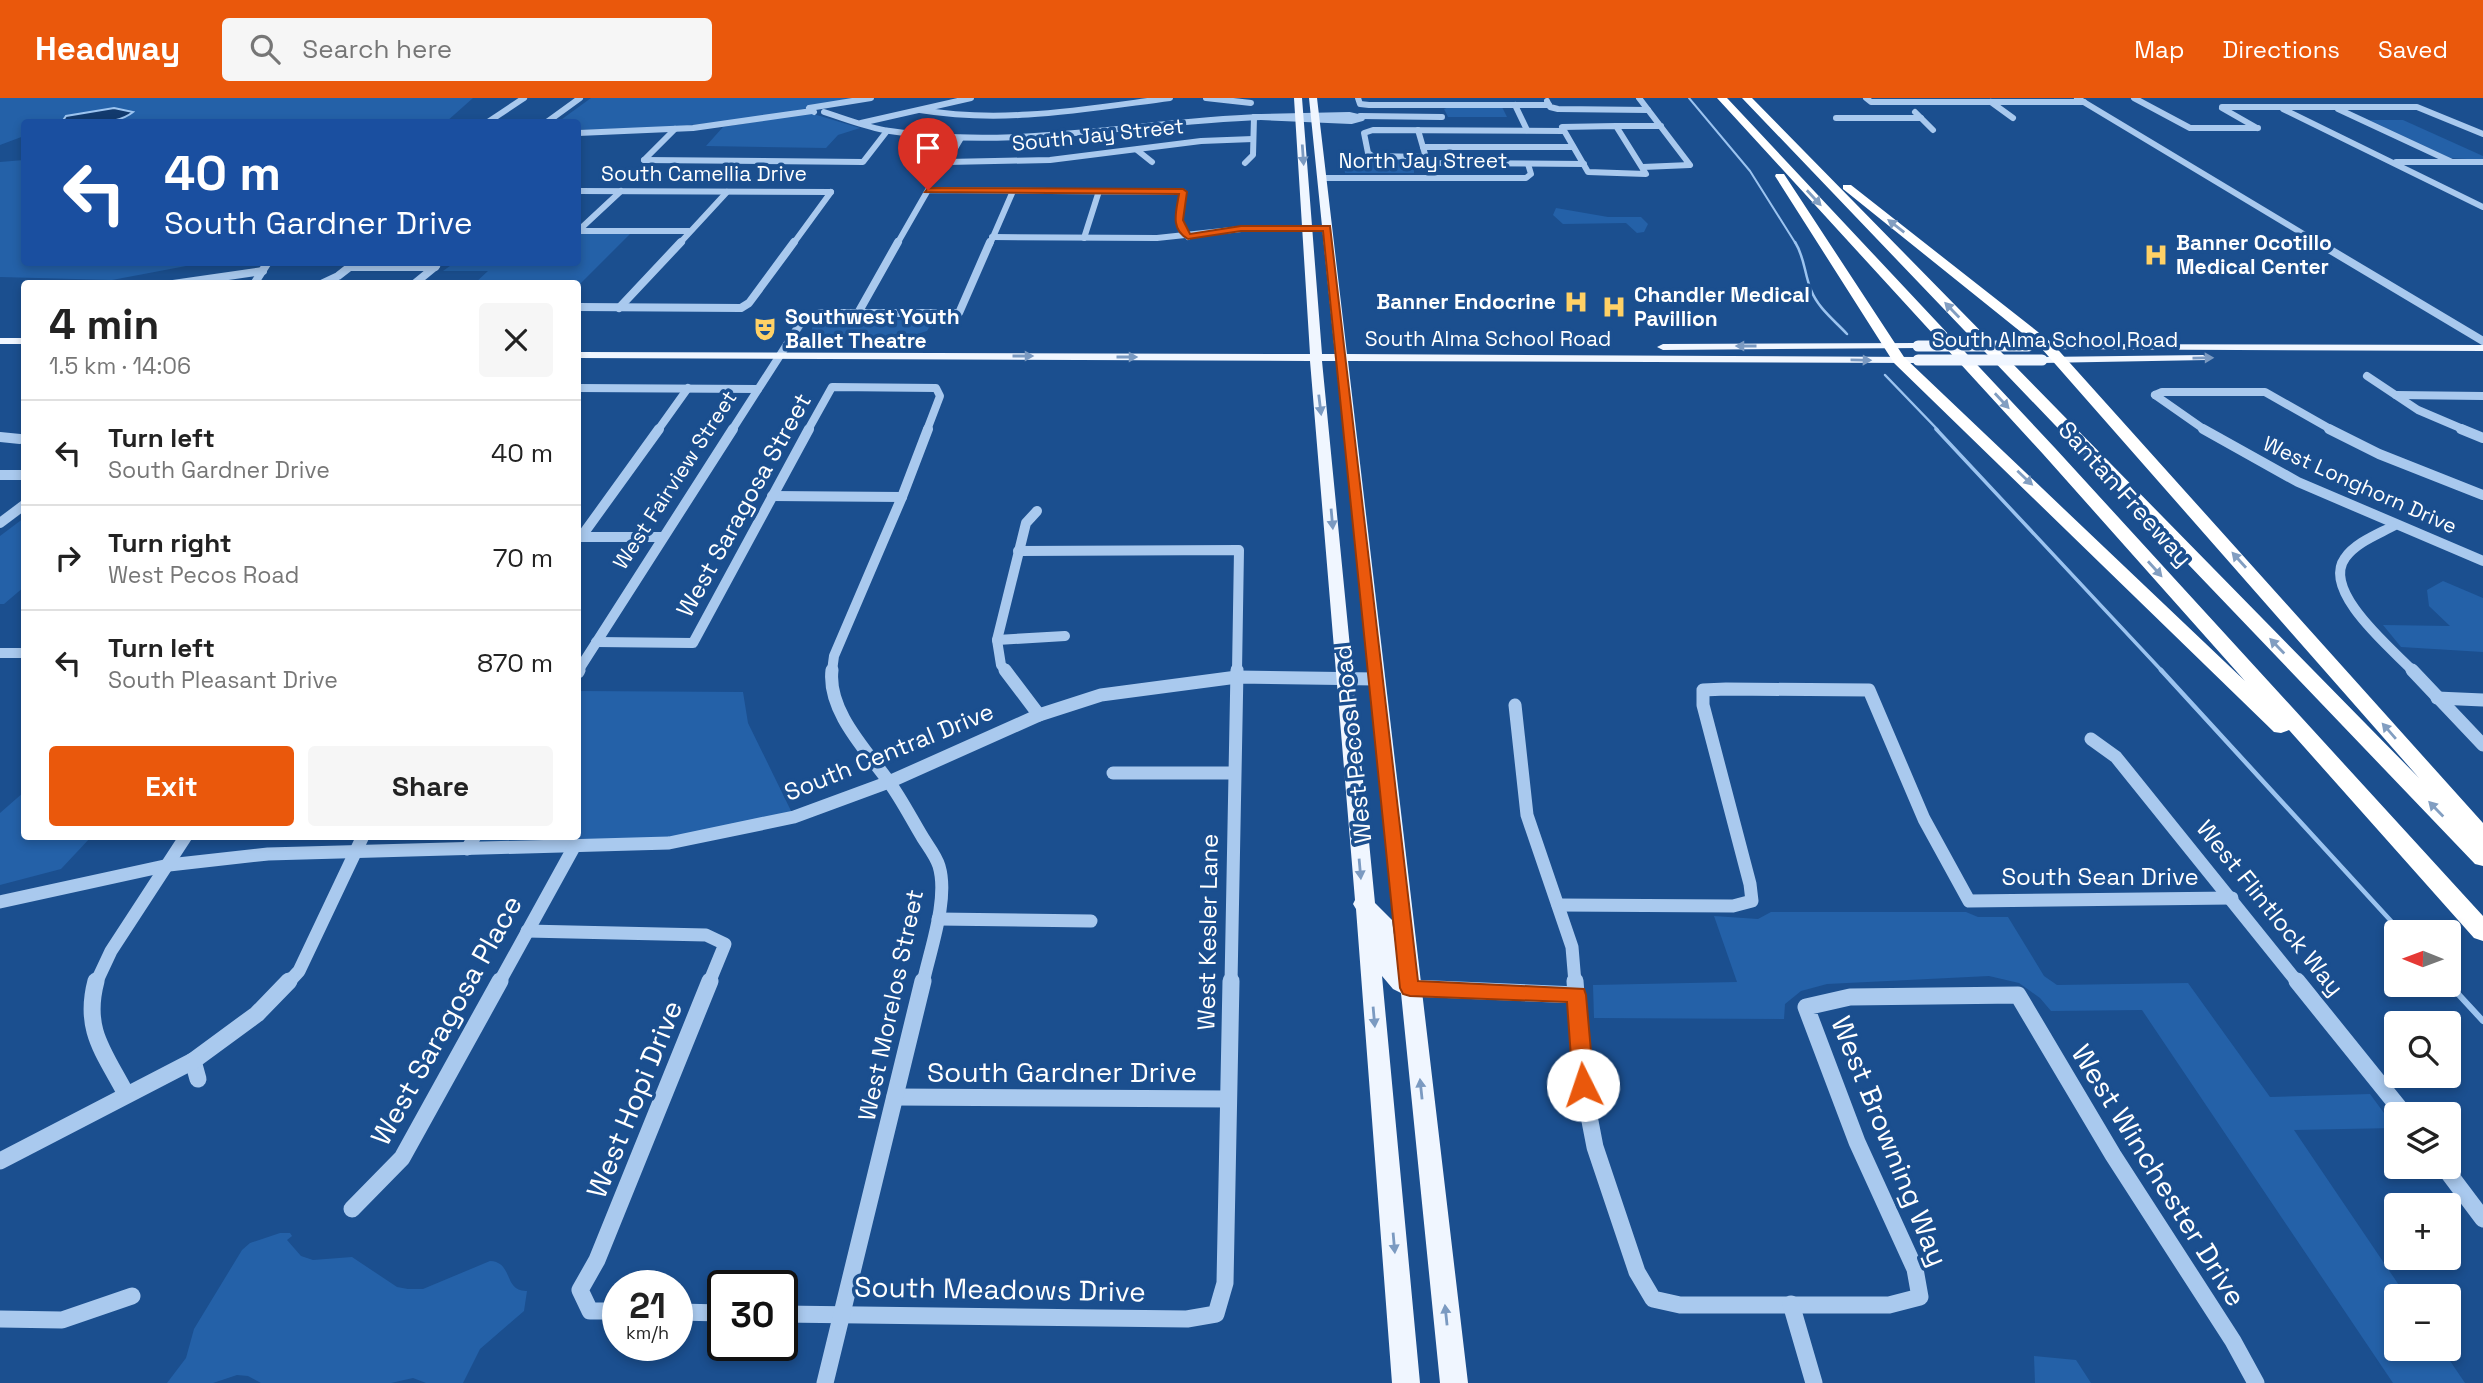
<!DOCTYPE html>
<html lang="en">
<head>
<meta charset="utf-8">
<style>
	:root { --surface:#fff; --page:#f6f6f6; --text:#222; --muted:#767676; --line:#e0e0e0; --accent:#ea580c }
	body { margin:0; font-family:"Space Grotesk",sans-serif; background:var(--page); color:var(--text); height:100vh; display:flex; flex-direction:column; font-size:26px; white-space:nowrap }
	* { box-sizing:border-box; margin:0 }
	p { font-size:23px; color:var(--muted) }
	.icon { flex:none; width:38px; height:38px; fill:none; stroke:currentColor; stroke-width:2; stroke-linecap:round; stroke-linejoin:round }
	.map { position:relative; flex:1; overflow:hidden }
	.side { position:absolute; left:21px; top:182px; width:560px; height:560px; display:flex; flex-direction:column; background:var(--surface); border-radius:7px; box-shadow:0 4px 10px #0003 }
	.side>* { flex:none }
	.banner { position:absolute; left:21px; top:21px; width:560px; height:147px; border-radius:7px; box-shadow:0 4px 10px #0003; background:#1a4fa0; color:#fff; overflow:hidden }
	.needle { width:46px; rotate:271deg }
	.tools { position:absolute; left:2384px; top:822px; display:grid; gap:14px }
	.tools a { display:grid; place-items:center; width:77px; height:77px; border-radius:7px; background:var(--surface); box-shadow:0 4px 10px #0003; font-size:35px }
	.speed { position:absolute; left:602px; top:1172px; display:flex; gap:14px; font-size:35px; font-weight:700; text-align:center }
	.speed>* { display:grid; place-content:center; width:91px; height:91px; border-radius:50%; background:var(--surface); box-shadow:0 4px 10px #0003; line-height:1 }
	.speed small { font-size:18px; font-weight:400 }
	.speed .limit { border:4px solid #111; border-radius:10px; background:#fff; color:#111 }
	.pin { position:absolute; display:grid; place-items:center; width:60px; height:60px; color:#fff; margin:-72px -30px; border-radius:50% 50% 50% 0; rotate:-45deg; box-shadow:0 0 7px #0007 }
	.pin .icon { rotate:45deg }
	.me { position:absolute; width:77px; margin:-38px; rotate:356deg; stroke-linejoin:round; filter:drop-shadow(0 0 5px #0008) }
	.turn { display:flex; align-items:center; gap:24px; height:147px; padding:0 28px; font-size:32px }
	.turn .icon { width:91px; height:91px; stroke-width:2.5 }
	.turn b { display:block; font-size:49px; line-height:60px }
	.round { display:grid; place-items:center; flex:none; width:74px; height:74px; border-radius:7px; background:var(--page) }
	.head { display:flex; align-items:center; justify-content:space-between; height:119px; padding:0 28px }
	h1 { font-size:42px; font-weight:700; line-height:52px }
	.action { display:flex; gap:14px; margin-top:auto; padding:14px 28px }
	.action a { flex:1; height:80px; border-radius:7px; background:var(--accent); color:#fff; font-size:28px; font-weight:700; line-height:80px; text-align:center }
	.action a+a { background:var(--page); color:var(--text) }
	ul { padding:0; list-style:none }
	li { display:flex; align-items:center; gap:21px; height:105px; padding:0 28px; border-top:2px solid var(--line) }
	li div { flex:1 }
	li b { display:block; font-size:26px }
	li em { font-style:normal }
	header { display:flex; align-items:center; gap:42px; box-sizing:border-box; height:98px; padding:0 35px; background:var(--accent); color:#fff }
	header strong { font-size:33px }
	nav { display:flex; gap:38px; margin-inline-start:auto; font-size:24px }
	.search { width:490px; height:63px; background:var(--page); display:flex; align-items:center; gap:18px; box-sizing:border-box; padding:0 24px; border-radius:7px; color:var(--muted); font-size:26px }
	.map>svg:first-child { display:block }
	.green { fill:#2461a8 }
	.water { fill:#123a6d; stroke:#9cc4f0; stroke-width:2 }
	.lines { fill:none; stroke-linecap:round; stroke-linejoin:round }
	.stream-far4 { stroke:#9cc4f0; stroke-width:2 }
	.stream-far3 { stroke:#9cc4f0; stroke-width:2.5 }
	.stream-far2 { stroke:#9cc4f0; stroke-width:3.5 }
	.stream-far1 { stroke:#9cc4f0; stroke-width:4.5 }
	.stream { stroke:#9cc4f0; stroke-width:6 }
	.minor-far4 { stroke:#a9c9ee; stroke-width:6 }
	.minor-far3 { stroke:#a9c9ee; stroke-width:8 }
	.minor-far2 { stroke:#a9c9ee; stroke-width:10 }
	.minor-far1 { stroke:#a9c9ee; stroke-width:13 }
	.minor { stroke:#a9c9ee; stroke-width:17 }
	.major { fill:#f0f6ff; fill-rule:evenodd }
	.highway { fill:#fff; fill-rule:evenodd }
	.major-bridge { stroke:#f0f6ff; stroke-width:11 }
	.oneway { fill:#7b9ac1 }
	.oneway2 { fill:#829ec1 }
	.route { fill:#ea580c; stroke:#983908; stroke-width:2 }
	.labels { text-anchor:middle; stroke-width:7; stroke-linejoin:round; paint-order:stroke }
	.far-street-label { font-size:21px; fill:#fff; stroke:#1b4f8f }
	.far-poi-label { font-size:21px; font-weight:bold; fill:#fff; stroke:#1b4f8f; text-anchor:start }
	.street-label { font-size:24px; fill:#fff; stroke:#1b4f8f }
	.near-street-label { font-size:28px; fill:#fff; stroke:#1b4f8f }
</style>
</head>
<body>
<header>
<strong>Headway</strong>
<div class="search"><svg class="icon" aria-label="search" viewBox="0 0 24 24"><circle cx="10" cy="10" r="6"/><path d="M15 15l6 6"/></svg>Search here</div>
<nav><a>Map</a><a>Directions</a><a>Saved</a></nav>
</header>
<div class="map">
<svg width="2483" height="1285" viewBox="0 0 2483 1285">
	<rect width="100%" height="100%" fill="#1b4f8f"/>
	<g class="green">
		<polygon points="0,0 473,0 446,24 24,24 24,38 0,47"/>
		<polygon points="591,0 859,0 758,20 671,29 578,32 578,24 558,24"/>
		<polygon points="1449,9 1502,9 1507,19 1448,19 1444,11"/>
		<polygon points="810,15 860,30 838,37 826,50 706,48 723,29"/>
		<polygon points="2369,22 2403,22 2483,58 2483,62 2450,60"/>
		<polygon points="1343,59 1412,61 1422,66 1414,68 1414,75 1345,75"/>
		<polygon points="24,62 24,164 202,165 112,182 0,179 0,64"/>
		<polygon points="1556,110 1608,119 1641,119 1648,126 1644,134 1637,135 1626,125 1563,126 1553,117"/>
		<polygon points="581,136 630,136 578,188 578,186 475,185 488,173 443,173 454,165 578,164 578,139"/>
		<polygon points="815,220 933,223 927,233 911,238 810,238"/>
		<polygon points="24,420 24,489 4,506 0,506 0,438"/>
		<polygon points="2443,483 2483,500 2483,554 2401,549 2383,527 2450,528 2429,508 2427,492"/>
		<polygon points="578,593 743,594 748,625 794,719 669,745 467,751 475,739 578,738"/>
		<polygon points="24,694 24,738 91,739 61,771 0,787 0,715"/>
		<polygon points="1771,814 1966,814 1978,819 2008,819 2044,878 2057,887 2188,885 2270,999 2370,996 2395,1030 2294,1032 2407,1199 2396,1199 2396,1251 2442,1251 2465,1285 2393,1285 2142,912 2051,913 2040,900 2019,885 1989,878 1827,886 1801,893 1785,906 1784,921 1594,920 1593,887 1737,884 1714,818 1758,821"/>
		<path d="M280,1135H290L292,1138L287,1142L301,1158L313,1162L352,1159L397,1189L408,1191H423L490,1163C514,1164 503,1194 527,1193L524,1213L480,1251L463,1285H426L413,1280L391,1285H261L248,1278L237,1277L213,1285H167L186,1260L194,1231L242,1152L250,1145Z"/>
		<polygon points="2034,1258 2076,1262 2091,1285 2035,1285"/>
	</g>
	<path class="water" d="M114,10L133,14C116,28 82,26 62,24L66,18Z"/>
	<g class="lines">
		<polyline class="stream-far4" points="1689,0 1750,73 1796,146"/>
		<g class="stream-far3">
			<path d="M1795,144C1805,160 1804,175 1811,192C1818,210 1834,222 1847,236"/>
			<polyline points="1885,277 1938,332"/>
		</g>
		<polyline class="stream-far2" points="1936,331 2162,573"/>
		<polyline class="stream-far1" points="2161,572 2402,835"/>
		<polyline class="stream" points="2448,885 2483,923"/>
		<g class="minor-far4">
			<polyline points="1206,0 1251,5"/>
			<polyline points="1358,0 1360,6 1369,7 1549,7"/>
			<polyline points="1639,0 1690,67 1643,69"/>
			<polyline points="1866,0 1871,4 2084,4"/>
			<polyline points="2077,0 2320,146"/>
			<polyline points="2134,0 2190,30 2258,30"/>
			<polyline points="1547,3 1550,9 1558,11 1648,12"/>
			<polyline points="1991,4 2013,20"/>
			<polyline points="1515,7 1527,32"/>
			<polyline points="2222,9 2417,9 2483,36"/>
			<polyline points="2222,10 2257,30"/>
			<polyline points="2283,11 2483,109"/>
			<polyline points="2338,11 2452,64"/>
			<path d="M920,12C1005,26 1085,11 1170,0"/>
			<polyline points="814,14 809,10 871,0"/>
			<path d="M824,14C846,21 868,30 890,33C1014,53 1137,23 1261,19"/>
			<polyline points="1915,14 1933,32"/>
			<polygon points="1349,17 1362,20 1351,23 1261,19"/>
			<polyline points="1360,18 1442,19"/>
			<polyline points="1254,19 1261,19"/>
			<polyline points="1836,20 1921,20"/>
			<polyline points="488,24 524,0"/>
			<polyline points="547,24 580,0"/>
			<polyline points="861,25 971,0"/>
			<polyline points="1616,28 1661,28"/>
			<polygon points="1616,28 1646,76 1588,74 1562,29"/>
			<polyline points="1418,32 1427,63 1431,65 1584,66"/>
			<polyline points="578,35 693,30 812,13"/>
			<polyline points="1423,49 1573,49"/>
			<polyline points="1137,52 1152,64"/>
			<polyline points="1426,59 1372,58 1368,55 1364,35 1373,32 1564,33"/>
			<polyline points="644,62 863,64 887,33"/>
			<polyline points="644,62 675,31"/>
			<polyline points="947,64 1050,62 1201,43 1253,41"/>
			<polyline points="947,64 961,40"/>
			<polyline points="2396,64 2483,64"/>
			<polyline points="1245,65 1253,57 1254,19"/>
			<polyline points="1321,80 1526,80 1531,76 1528,66"/>
			<polyline points="578,93 831,94"/>
			<polyline points="578,133 689,133"/>
			<polyline points="578,133 621,93"/>
			<polyline points="992,139 1157,140 1241,131 1327,130"/>
			<polyline points="1084,140 1099,93"/>
			<polyline points="679,146 727,94"/>
			<polyline points="793,146 831,94"/>
			<polyline points="897,146 928,92 1183,94 1180,123 1188,139"/>
			<polyline points="990,146 1013,93"/>
		</g>
		<g class="minor-far3">
			<polyline points="2317,144 2483,243"/>
			<polyline points="350,169 435,169"/>
			<polyline points="173,186 263,173"/>
			<polyline points="254,186 268,164"/>
			<polyline points="321,186 338,178 356,164"/>
			<polyline points="414,186 436,168"/>
			<polyline points="578,209 741,210 749,205 794,144"/>
			<polyline points="619,210 681,144"/>
			<polyline points="858,215 898,144"/>
			<polyline points="2367,278 2418,312 2465,332"/>
			<polyline points="578,290 758,291"/>
			<polyline points="2155,297 2205,332"/>
			<polyline points="2155,297 2162,294 2265,294 2332,332"/>
			<polyline points="2396,297 2483,298"/>
			<polyline points="658,332 688,290"/>
			<polyline points="732,332 804,220 821,215 959,215 990,144"/>
			<polyline points="808,332 832,289 936,290 940,298 927,332"/>
		</g>
		<g class="minor-far2">
			<polyline points="2203,331 2298,384 2483,463"/>
			<polyline points="2329,331 2379,356 2483,397"/>
			<polyline points="2461,331 2483,340"/>
			<polyline points="0,339 20,341"/>
			<polyline points="0,377 24,377"/>
			<polyline points="772,398 902,399"/>
			<polyline points="0,425 24,407"/>
			<path d="M2395,427C2379,436 2356,444 2345,460C2321,493 2392,551 2413,573"/>
			<polyline points="578,439 663,439"/>
			<polyline points="581,439 659,331"/>
			<polyline points="1018,453 1239,452 1237,573"/>
			<polyline points="997,542 1065,538"/>
			<polyline points="596,544 693,545 809,331"/>
			<polyline points="0,555 24,555"/>
			<polyline points="578,573 733,331"/>
			<polyline points="832,573 834,558 902,399 928,331"/>
			<polyline points="1006,573 1001,567 997,542 1026,425 1037,413"/>
		</g>
		<g class="minor-far1">
			<path d="M832,572C827,613 867,653 889,684C902,702 912,722 923,740C928,748 936,758 939,768C949,801 930,852 923,885"/>
			<polyline points="1005,572 1039,617"/>
			<polyline points="2412,572 2483,647"/>
			<polyline points="578,574 579,572"/>
			<polyline points="2437,600 2483,602"/>
			<polyline points="1515,607 1527,717 1572,849 1575,885"/>
			<polyline points="2091,641 2116,659 2298,885"/>
			<polyline points="1113,675 1234,675"/>
			<polyline points="467,751 475,738"/>
			<polyline points="0,804 169,767 268,756 669,745 794,719 889,684 1039,617 1101,597 1237,579 1375,581"/>
			<polyline points="1558,807 1733,808 1752,803 1750,786 1703,607 1703,592 1726,591 1869,592 1924,721 1969,803 2232,800"/>
			<polyline points="938,821 1091,823"/>
			<polyline points="527,833 706,837 725,846 709,885"/>
			<polyline points="96,885 111,853 186,738"/>
			<polyline points="288,885 299,873 363,738"/>
			<polyline points="499,885 574,749"/>
			<polyline points="1231,885 1237,572"/>
		</g>
		<g class="minor">
			<path d="M96,883C83,932 104,954 126,996"/>
			<polyline points="1575,883 1583,987 1595,1049 1637,1174 1653,1201 1680,1207 1889,1207 1920,1199 1915,1171 1857,1044 1806,909 1850,899 2018,897 2113,1057 2233,1243 2256,1285"/>
			<polyline points="2297,883 2405,1017"/>
			<polyline points="1410,890 1577,897"/>
			<polyline points="193,963 198,981"/>
			<polyline points="895,999 1228,1001"/>
			<polyline points="0,1063 193,963 257,916 289,883"/>
			<polyline points="2444,1069 2483,1121"/>
			<polyline points="352,1111 402,1060 500,883"/>
			<polyline points="1791,1206 1814,1285"/>
			<polyline points="618,1213 590,1213 580,1192 597,1162 710,883"/>
			<polyline points="677,1214 723,1215"/>
			<polyline points="782,1216 1187,1221 1216,1216 1225,1185 1231,883"/>
			<polyline points="0,1221 62,1222 132,1198"/>
			<polyline points="825,1285 923,883"/>
		</g>
		<g class="major">
			<path d="M1294,0H1302L1322,256H1335L1309,0H1317L1347,256L1918,259L1924,262L1918,265L1348,263L1468,1285H1440L1401,895L1393,891L1382,878L1420,1285H1392L1356,811L1353,806L1355,802L1310,263L578,260V254L1310,256ZM1322,263H1336L1398,866L1392,822L1375,805Z"/>
			<rect x="0" y="240" width="24" height="6"/>
			<polygon points="1918,245 1924,248 1922,250 1663,252 1657,249 1663,246"/>
			<polygon points="2024,246 2483,247 2483,253 2028,251 2022,248"/>
			<polygon points="2203,257 2209,260 2207,262 2042,265 2036,262 2042,259"/>
		</g>
		<g class="highway">
			<polygon points="1717,0 1727,0 2055,350 2483,818 2483,843 2474,840 2289,632 2281,635 2274,634 1894,265 1775,78 1776,76 1784,76 1904,259 2245,583 2043,356"/>
			<polygon points="1742,0 1752,0 2419,680 2042,251 1843,91 1843,87 1851,87 2052,245 2483,725 2483,768 2475,766"/>
		</g>
		<g class="major-bridge">
			<polyline points="1918,248 2028,248"/>
			<polyline points="1918,262 2042,262"/>
		</g>
	</g>
	<defs><path id="oneway-solid" d="M-6-.8H1V-3.2L6.5 0L1 3.2V.8H-6Z" transform="scale(1.75)"/></defs>
	<g class="oneway">
		<use href="#oneway-solid" transform="translate(1303 57) rotate(86)"/>
		<use href="#oneway-solid" transform="translate(1746 248) rotate(180)"/>
		<use href="#oneway-solid" transform="translate(1023 258)"/>
		<use href="#oneway-solid" transform="translate(1127 259)"/>
		<use href="#oneway-solid" transform="translate(2203 260) rotate(-1)"/>
		<use href="#oneway-solid" transform="translate(1861 262) rotate(1)"/>
		<use href="#oneway-solid" transform="translate(1320 307) rotate(83)"/>
		<use href="#oneway-solid" transform="translate(1332 421) rotate(85)"/>
		<use href="#oneway-solid" transform="translate(1360 771) rotate(85)"/>
		<use href="#oneway-solid" transform="translate(1374 919) rotate(85)"/>
		<use href="#oneway-solid" transform="translate(1421 991) rotate(-96)"/>
		<use href="#oneway-solid" transform="translate(1394 1145) rotate(85)"/>
		<use href="#oneway-solid" transform="translate(1446 1217) rotate(-96)"/>
	</g>
	<g class="oneway2">
		<use href="#oneway-solid" transform="translate(1814 100) rotate(47)"/>
		<use href="#oneway-solid" transform="translate(1896 128) rotate(-142)"/>
		<use href="#oneway-solid" transform="translate(1952 212) rotate(-134)"/>
		<use href="#oneway-solid" transform="translate(2002 303) rotate(47)"/>
		<use href="#oneway-solid" transform="translate(2025 380) rotate(43)"/>
		<use href="#oneway-solid" transform="translate(2239 462) rotate(-132)"/>
		<use href="#oneway-solid" transform="translate(2155 471) rotate(48)"/>
		<use href="#oneway-solid" transform="translate(2277 548) rotate(-134)"/>
		<use href="#oneway-solid" transform="translate(2389 633) rotate(-131)"/>
		<use href="#oneway-solid" transform="translate(2436 711) rotate(-134)"/>
	</g>
	<path class="route" d="M928,90L1183,91L1187,94L1183,122L1190,136L1241,128H1330L1418,883L1584,891L1586,897L1594,987L1591,993L1583,996L1576,993L1573,987L1567,904L1410,898L1403,896L1400,890L1323,133H1241L1188,141C1170,131 1176,114 1179,96L925,94Z"/>
	<defs>
		<g id="hospital-bare" transform="scale(1.89)"><path d="M-5-5h3v3.5h4V-5h3V5h-3V1.5h-4V5h-3Z" fill="#ffd166" stroke="#1b4f8f" stroke-width="2.5" paint-order="stroke"/></g>
		<g id="theatre-bare" transform="scale(1.89)"><path d="M-5-5.5Q0-4 5-5.5V0Q5 5 0 6Q-5 5-5 0ZM-3.3-2.5H-1v1.5H-3.3ZM1-2.5H3.3v1.5H1ZM-2.8 1Q0 5.5 2.8 1Z" fill="#ffd166" stroke="#1b4f8f" stroke-width="2.5" paint-order="stroke"/></g>
	</defs>
	<g fill-rule="evenodd">
		<use href="#hospital-bare" x="2156" y="157"/>
		<use href="#hospital-bare" x="1576" y="204"/>
		<use href="#hospital-bare" x="1614" y="209"/>
		<use href="#theatre-bare" x="765" y="231"/>
	</g>
	<g class="labels">
		<g class="far-street-label">
			<text transform="translate(1098 37) rotate(-6)" y="7">South Jay Street</text>
			<text x="1423" y="70">North Jay Street</text>
			<text x="704" y="83">South Camellia Drive</text>
			<text x="1488" y="248">South Alma School Road</text>
			<text x="2055" y="249">South Alma School Road</text>
			<text transform="translate(675 382) rotate(-57)" y="7">West Fairview Street</text>
			<text transform="translate(2360 387) rotate(24)" y="7">West Longhorn Drive</text>
		</g>
		<g class="far-poi-label">
			<text x="2176" y="152">Banner Ocotillo<tspan x="2176" dy="24">Medical Center</tspan></text>
			<text x="1634" y="204">Chandler Medical<tspan x="1634" dy="24">Pavillion</tspan></text>
			<text x="1556" y="211" text-anchor="end">Banner Endocrine</text>
			<text x="785" y="226">Southwest Youth<tspan x="785" dy="24">Ballet Theatre</tspan></text>
		</g>
		<g class="street-label">
			<text transform="translate(2125 396) rotate(48)" y="8">Santan Freeway</text>
			<text transform="translate(744 407) rotate(-61)" y="8">West Saragosa Street</text>
			<text transform="translate(1353 646) rotate(-96)" y="8">West Pecos Road</text>
			<text transform="translate(889 654) rotate(-22)" y="8">South Central Drive</text>
			<text x="2100" y="787">South Sean Drive</text>
			<text transform="translate(2270 810) rotate(51)" y="8">West Flintlock Way</text>
			<text transform="translate(1208 834) rotate(-89)" y="8">West Kesler Lane</text>
			<text transform="translate(891 907) rotate(-78)" y="8">West Morelos Street</text>
		</g>
		<g class="near-street-label">
			<text transform="translate(446 922) rotate(-61)" y="10">West Saragosa Place</text>
			<text x="1062" y="984">South Gardner Drive</text>
			<text transform="translate(634 1001) rotate(-68)" y="10">West Hopi Drive</text>
			<text transform="translate(1890 1043) rotate(68)" y="10">West Browning Way</text>
			<text transform="translate(2159 1077) rotate(58)" y="10">West Winchester Drive</text>
			<text transform="translate(1000 1191) rotate(1)" y="10">South Meadows Drive</text>
		</g>
	</g>
</svg>
<div class="tools">
<a><svg class="needle" viewBox="-14 -14 28 28"><path d="M0-13l5 13h-10z" fill="#e53935"/><path d="M0 13l5-13h-10z" fill="#767676"/></svg></a>
<a><svg class="icon" aria-label="search" viewBox="0 0 24 24"><circle cx="10" cy="10" r="6"/><path d="M15 15l6 6"/></svg></a>
<a><svg class="icon" aria-label="layers" viewBox="0 0 24 24"><path d="M12 4l9 5-9 5-9-5zM3 14l9 5 9-5"/></svg></a>
<a>+</a>
<a>−</a>
</div>
<div class="speed"><div>21<small>km/h</small></div><div class="limit">30</div></div>
<div class="pin" style="left:928px;top:92px;background:#d93025"><svg class="icon" aria-label="arrive" viewBox="0 0 24 24"><path d="M6 21V4h12l-3 4 3 4H6"/></svg></div>
<svg class="me" style="left:1583px;top:987px" viewBox="-20 -20 40 40"><circle r="19" fill="#fff"/><path d="M0-13L10 11 0 6-10 11z" fill="#ea580c"/></svg>
<div class="banner">
<div class="turn"><svg class="icon" aria-label="left" viewBox="0 0 24 24"><path d="M17 20v-9H6M10 6l-5 5 5 5"/></svg><div><b>40 m</b>South Gardner Drive</div></div>
</div>
<section class="side">
<div class="head"><div><h1>4 min</h1><p>1.5 km · 14:06</p></div><a class="round"><svg class="icon" aria-label="close" viewBox="0 0 24 24"><path d="M6 6l12 12M18 6L6 18"/></svg></a></div>
<ul>
<li><svg class="icon" aria-label="left" viewBox="0 0 24 24"><path d="M17 20v-9H6M10 6l-5 5 5 5"/></svg><div><b>Turn left</b><p>South Gardner Drive</p></div><em>40 m</em></li>
<li><svg class="icon" aria-label="right" viewBox="0 0 24 24"><path d="M7 20v-9h11M14 6l5 5-5 5"/></svg><div><b>Turn right</b><p>West Pecos Road</p></div><em>70 m</em></li>
<li><svg class="icon" aria-label="left" viewBox="0 0 24 24"><path d="M17 20v-9H6M10 6l-5 5 5 5"/></svg><div><b>Turn left</b><p>South Pleasant Drive</p></div><em>870 m</em></li>
</ul>
<div class="action"><a>Exit</a><a>Share</a></div>
</section>
</div>
</body>
</html>
